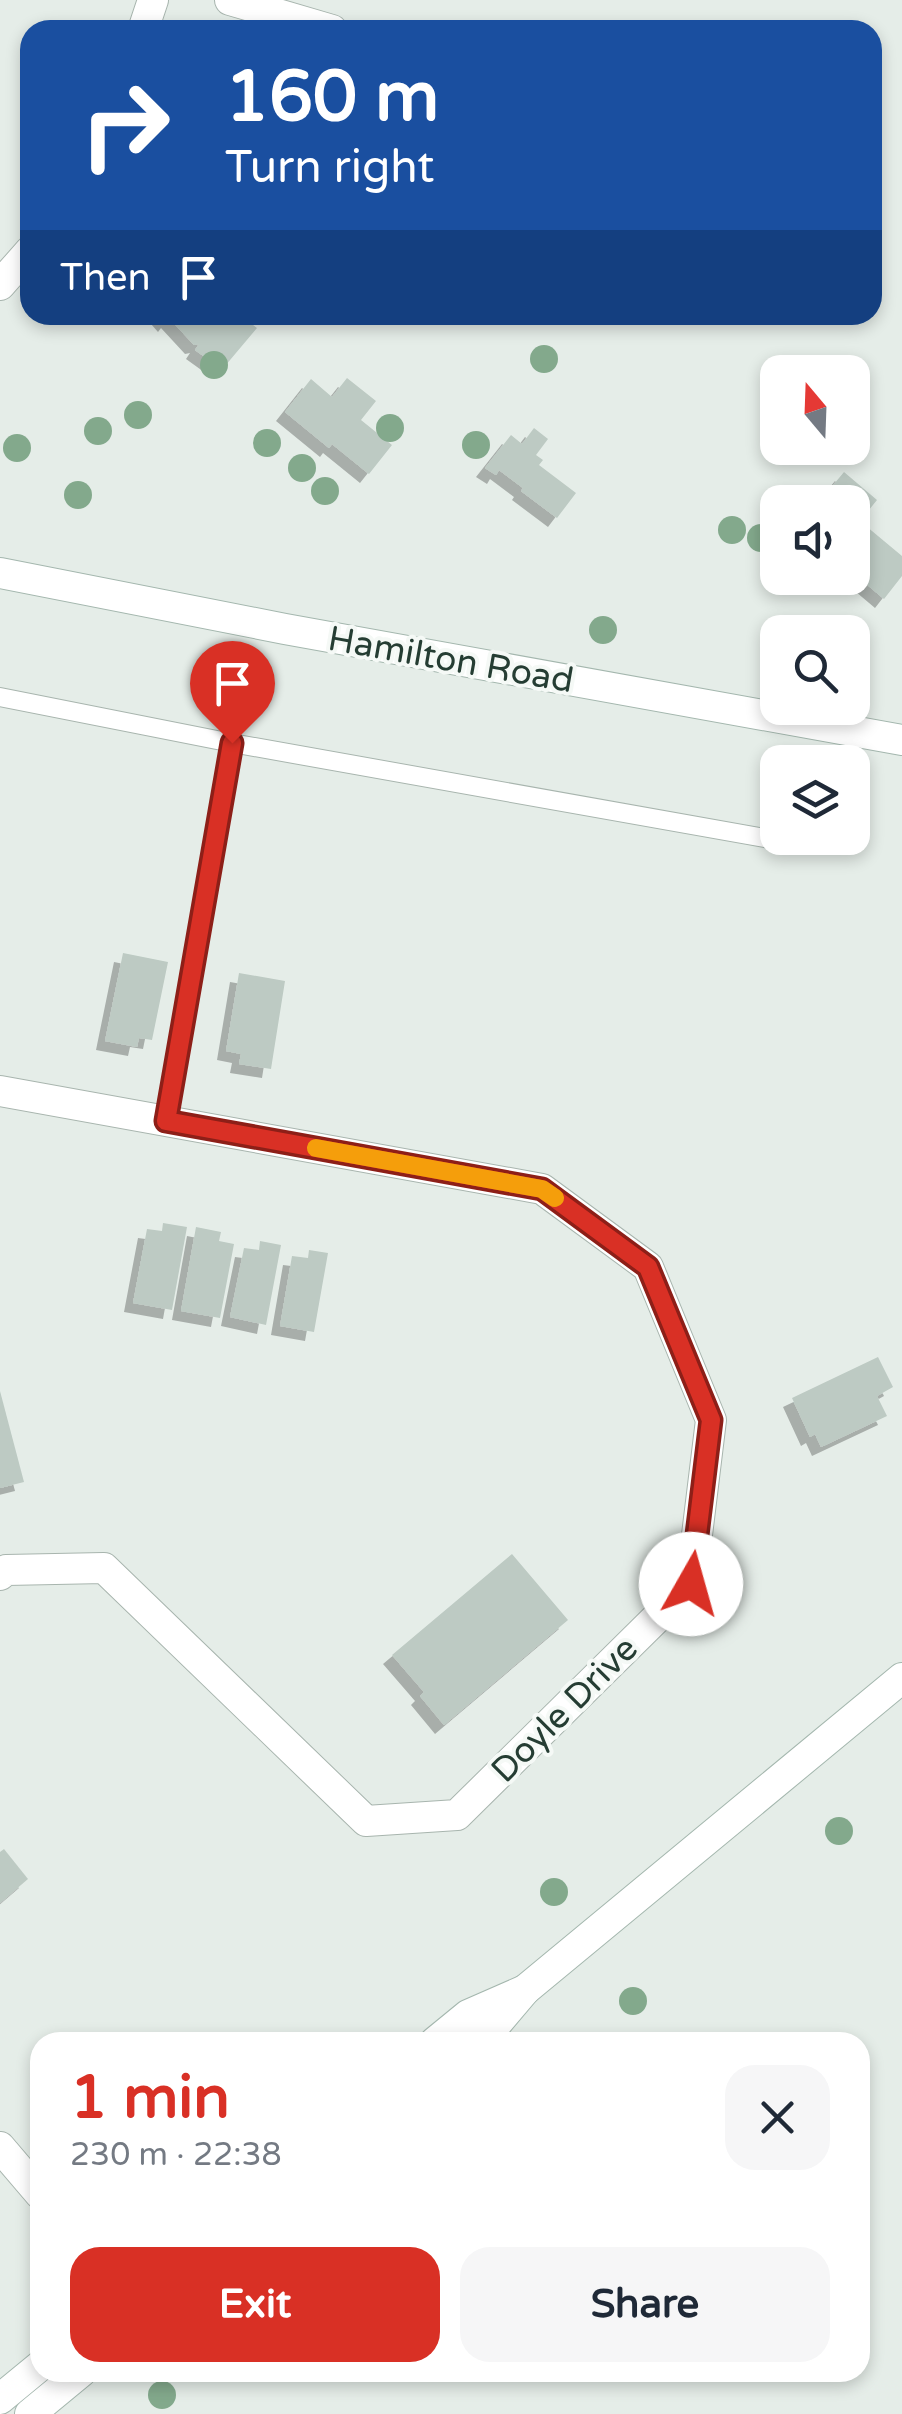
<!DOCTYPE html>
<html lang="en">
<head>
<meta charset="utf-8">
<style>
	:root { --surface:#fff; --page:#f6f6f7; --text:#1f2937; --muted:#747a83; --accent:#d93025 }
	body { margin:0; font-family:"Varela Round",sans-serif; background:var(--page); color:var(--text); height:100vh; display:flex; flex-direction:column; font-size:38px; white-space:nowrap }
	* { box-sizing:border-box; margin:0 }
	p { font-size:32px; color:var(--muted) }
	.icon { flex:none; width:55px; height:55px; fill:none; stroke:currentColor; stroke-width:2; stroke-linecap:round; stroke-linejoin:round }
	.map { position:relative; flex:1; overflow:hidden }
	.drawer { position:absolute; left:30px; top:2032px; width:840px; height:350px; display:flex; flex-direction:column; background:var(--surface); border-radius:30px; box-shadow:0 5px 15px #0003 }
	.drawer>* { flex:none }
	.banner { position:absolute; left:20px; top:20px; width:862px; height:305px; border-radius:30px; box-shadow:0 5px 15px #0003; background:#1a4fa0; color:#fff; overflow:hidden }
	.needle { width:65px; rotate:341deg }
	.buttons { position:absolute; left:760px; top:355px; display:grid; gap:20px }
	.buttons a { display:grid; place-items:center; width:110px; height:110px; border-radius:20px; background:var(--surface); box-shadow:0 5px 15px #0003; font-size:50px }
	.pin { position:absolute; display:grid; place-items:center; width:85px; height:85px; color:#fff; margin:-102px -42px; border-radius:50% 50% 50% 0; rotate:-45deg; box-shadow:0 0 10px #0007 }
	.pin .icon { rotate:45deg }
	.me { position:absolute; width:110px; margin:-55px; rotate:7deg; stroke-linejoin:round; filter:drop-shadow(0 0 8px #0008) }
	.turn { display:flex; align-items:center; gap:35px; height:210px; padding:0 40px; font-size:45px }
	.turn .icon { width:130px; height:130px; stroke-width:2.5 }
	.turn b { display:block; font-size:70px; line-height:85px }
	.then { display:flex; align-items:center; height:95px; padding:0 40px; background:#0003; gap:20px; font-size:38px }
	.round { display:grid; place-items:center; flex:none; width:105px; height:105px; border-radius:30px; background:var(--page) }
	.headline { display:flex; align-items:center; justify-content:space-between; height:170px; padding:0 40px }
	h1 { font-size:60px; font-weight:800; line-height:75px; color:var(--accent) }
	.action { display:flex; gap:20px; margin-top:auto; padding:20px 40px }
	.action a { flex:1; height:115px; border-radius:30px; background:var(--accent); color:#fff; font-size:40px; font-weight:800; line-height:115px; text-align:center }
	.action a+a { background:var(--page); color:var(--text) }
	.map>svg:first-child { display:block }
	.building { fill:#bdcac3; filter:url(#shadow) }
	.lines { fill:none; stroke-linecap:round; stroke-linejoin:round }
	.service-casing { stroke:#a8b5ae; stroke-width:20 }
	.minor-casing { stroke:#a8b5ae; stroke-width:32 }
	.secondary-casing { stroke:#a4b7ae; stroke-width:32 }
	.service { stroke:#fff; stroke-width:18 }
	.minor { stroke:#fff; stroke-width:30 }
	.secondary { stroke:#fff; stroke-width:30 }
	.tree { fill:#83a98c }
	.route-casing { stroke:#8d1f18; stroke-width:25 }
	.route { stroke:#d93025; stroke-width:18 }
	.slow { stroke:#f59e0b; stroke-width:18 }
	.labels { text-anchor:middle; stroke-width:8; stroke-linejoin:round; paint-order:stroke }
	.street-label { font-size:35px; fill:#253d33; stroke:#f5f9f6 }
</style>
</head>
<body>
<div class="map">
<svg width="902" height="2414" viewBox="0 0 902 2414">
	<defs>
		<filter id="shadow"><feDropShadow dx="-9" dy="9" stdDeviation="0" flood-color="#0004"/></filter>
	</defs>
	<rect width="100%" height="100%" fill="#e5ede8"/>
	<g class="building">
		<polygon points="160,315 240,315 257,328 225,366 220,368 195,350 199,344 194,345 170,319 167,323"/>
		<polygon points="347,378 376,401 361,420 392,445 369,474 332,444 329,448 285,412 311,379 332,397"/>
		<polygon points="534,428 548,439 536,455 543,460 539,465 576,493 557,518 521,491 523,488 499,470 496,475 485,468 511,435 522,444"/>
		<polygon points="844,472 877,500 860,521 902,556 902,576 884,599 852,572 852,502 819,502"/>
		<polygon points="123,953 168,962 152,1040 139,1038 137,1047 105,1041"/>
		<polygon points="239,973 285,981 271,1069 239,1064 241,1054 226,1051"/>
		<polygon points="163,1223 187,1227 172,1310 133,1303 147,1229 162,1231"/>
		<polygon points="196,1227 221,1232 219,1241 234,1244 220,1318 181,1311"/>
		<polygon points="260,1241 281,1245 266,1325 230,1317 244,1248 259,1250"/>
		<polygon points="309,1250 328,1253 314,1332 280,1326 292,1256 308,1258"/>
		<polygon points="878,1357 893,1387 877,1396 887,1416 821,1447 815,1434 810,1437 792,1398"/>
		<polygon points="0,1391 24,1482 0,1488"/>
		<polygon points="512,1554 568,1620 444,1725 420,1696 424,1692 392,1655"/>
		<polygon points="4,1849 28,1879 0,1903 0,1852"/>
	</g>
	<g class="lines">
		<g class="service-casing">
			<g id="service">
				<polyline points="0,697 232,743 781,841"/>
				<polyline points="165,1121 232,743"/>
			</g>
		</g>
		<g class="minor-casing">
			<g id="minor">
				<polyline points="230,0 332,30"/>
				<polyline points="143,30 153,0"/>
				<polyline points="0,285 30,251"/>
				<polyline points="0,1091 542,1189 648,1267 711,1420 691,1584 457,1815 366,1821 104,1568 6,1570 0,1575"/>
				<polyline points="0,2147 40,2194"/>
			</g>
		</g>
		<g class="secondary-casing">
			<g id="secondary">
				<polyline points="0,573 285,629 902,740"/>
				<polyline points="525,1990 902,1678"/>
				<polyline points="435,2042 468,2015 525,1990 481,2042"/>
				<polyline points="0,2399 40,2366"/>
				<polyline points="30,2414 81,2372"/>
			</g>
		</g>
		<use href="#service" class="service"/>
		<use href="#minor" class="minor"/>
		<use href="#secondary" class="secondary"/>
	</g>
	<g class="tree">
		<circle cx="544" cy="359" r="14"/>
		<circle cx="214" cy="365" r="14"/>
		<circle cx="138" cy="415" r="14"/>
		<circle cx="390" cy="428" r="14"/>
		<circle cx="98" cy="431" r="14"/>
		<circle cx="267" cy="443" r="14"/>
		<circle cx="476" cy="445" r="14"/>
		<circle cx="17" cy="448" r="14"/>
		<circle cx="302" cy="468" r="14"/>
		<circle cx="325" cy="491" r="14"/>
		<circle cx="78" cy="495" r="14"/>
		<circle cx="732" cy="530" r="14"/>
		<circle cx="761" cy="538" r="14"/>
		<circle cx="603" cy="630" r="14"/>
		<circle cx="839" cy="1831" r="14"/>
		<circle cx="554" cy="1892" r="14"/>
		<circle cx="633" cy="2001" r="14"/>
		<circle cx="162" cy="2395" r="14"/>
	</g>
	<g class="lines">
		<g class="route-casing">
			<polyline id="route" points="232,743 166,1121 542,1189 648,1267 711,1420 691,1584"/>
		</g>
		<use href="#route" class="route"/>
		<polyline class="slow" points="316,1148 542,1189 555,1198"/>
	</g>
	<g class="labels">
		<g class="street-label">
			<text transform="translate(451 659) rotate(10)" y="12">Hamilton Road</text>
			<text transform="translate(564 1709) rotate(-45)" y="12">Doyle Drive</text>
		</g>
	</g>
</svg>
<div class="buttons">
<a><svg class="needle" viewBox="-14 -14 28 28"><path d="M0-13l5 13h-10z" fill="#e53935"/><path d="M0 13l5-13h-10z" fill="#747a83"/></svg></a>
<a><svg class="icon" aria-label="sound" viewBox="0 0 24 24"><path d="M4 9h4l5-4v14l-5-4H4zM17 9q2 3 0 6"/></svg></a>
<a><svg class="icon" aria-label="search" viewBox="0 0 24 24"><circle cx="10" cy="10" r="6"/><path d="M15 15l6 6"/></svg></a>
<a><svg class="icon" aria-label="layers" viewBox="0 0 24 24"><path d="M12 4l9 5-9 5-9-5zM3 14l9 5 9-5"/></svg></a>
</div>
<div class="pin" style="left:232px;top:743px;background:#d93025"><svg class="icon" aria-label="arrive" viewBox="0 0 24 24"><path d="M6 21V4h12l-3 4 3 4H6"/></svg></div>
<svg class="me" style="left:691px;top:1584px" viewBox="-20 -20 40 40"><circle r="19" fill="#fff"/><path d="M0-13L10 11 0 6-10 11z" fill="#d93025"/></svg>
<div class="banner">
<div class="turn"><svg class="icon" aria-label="right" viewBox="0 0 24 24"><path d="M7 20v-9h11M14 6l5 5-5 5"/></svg><div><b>160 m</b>Turn right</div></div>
<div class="then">Then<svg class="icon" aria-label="arrive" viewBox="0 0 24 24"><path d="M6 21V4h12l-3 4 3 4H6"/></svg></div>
</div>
<section class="drawer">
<div class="headline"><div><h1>1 min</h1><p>230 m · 22:38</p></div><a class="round"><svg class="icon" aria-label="close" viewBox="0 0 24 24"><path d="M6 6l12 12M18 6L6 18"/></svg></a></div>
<div class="action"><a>Exit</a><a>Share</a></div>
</section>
</div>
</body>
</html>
